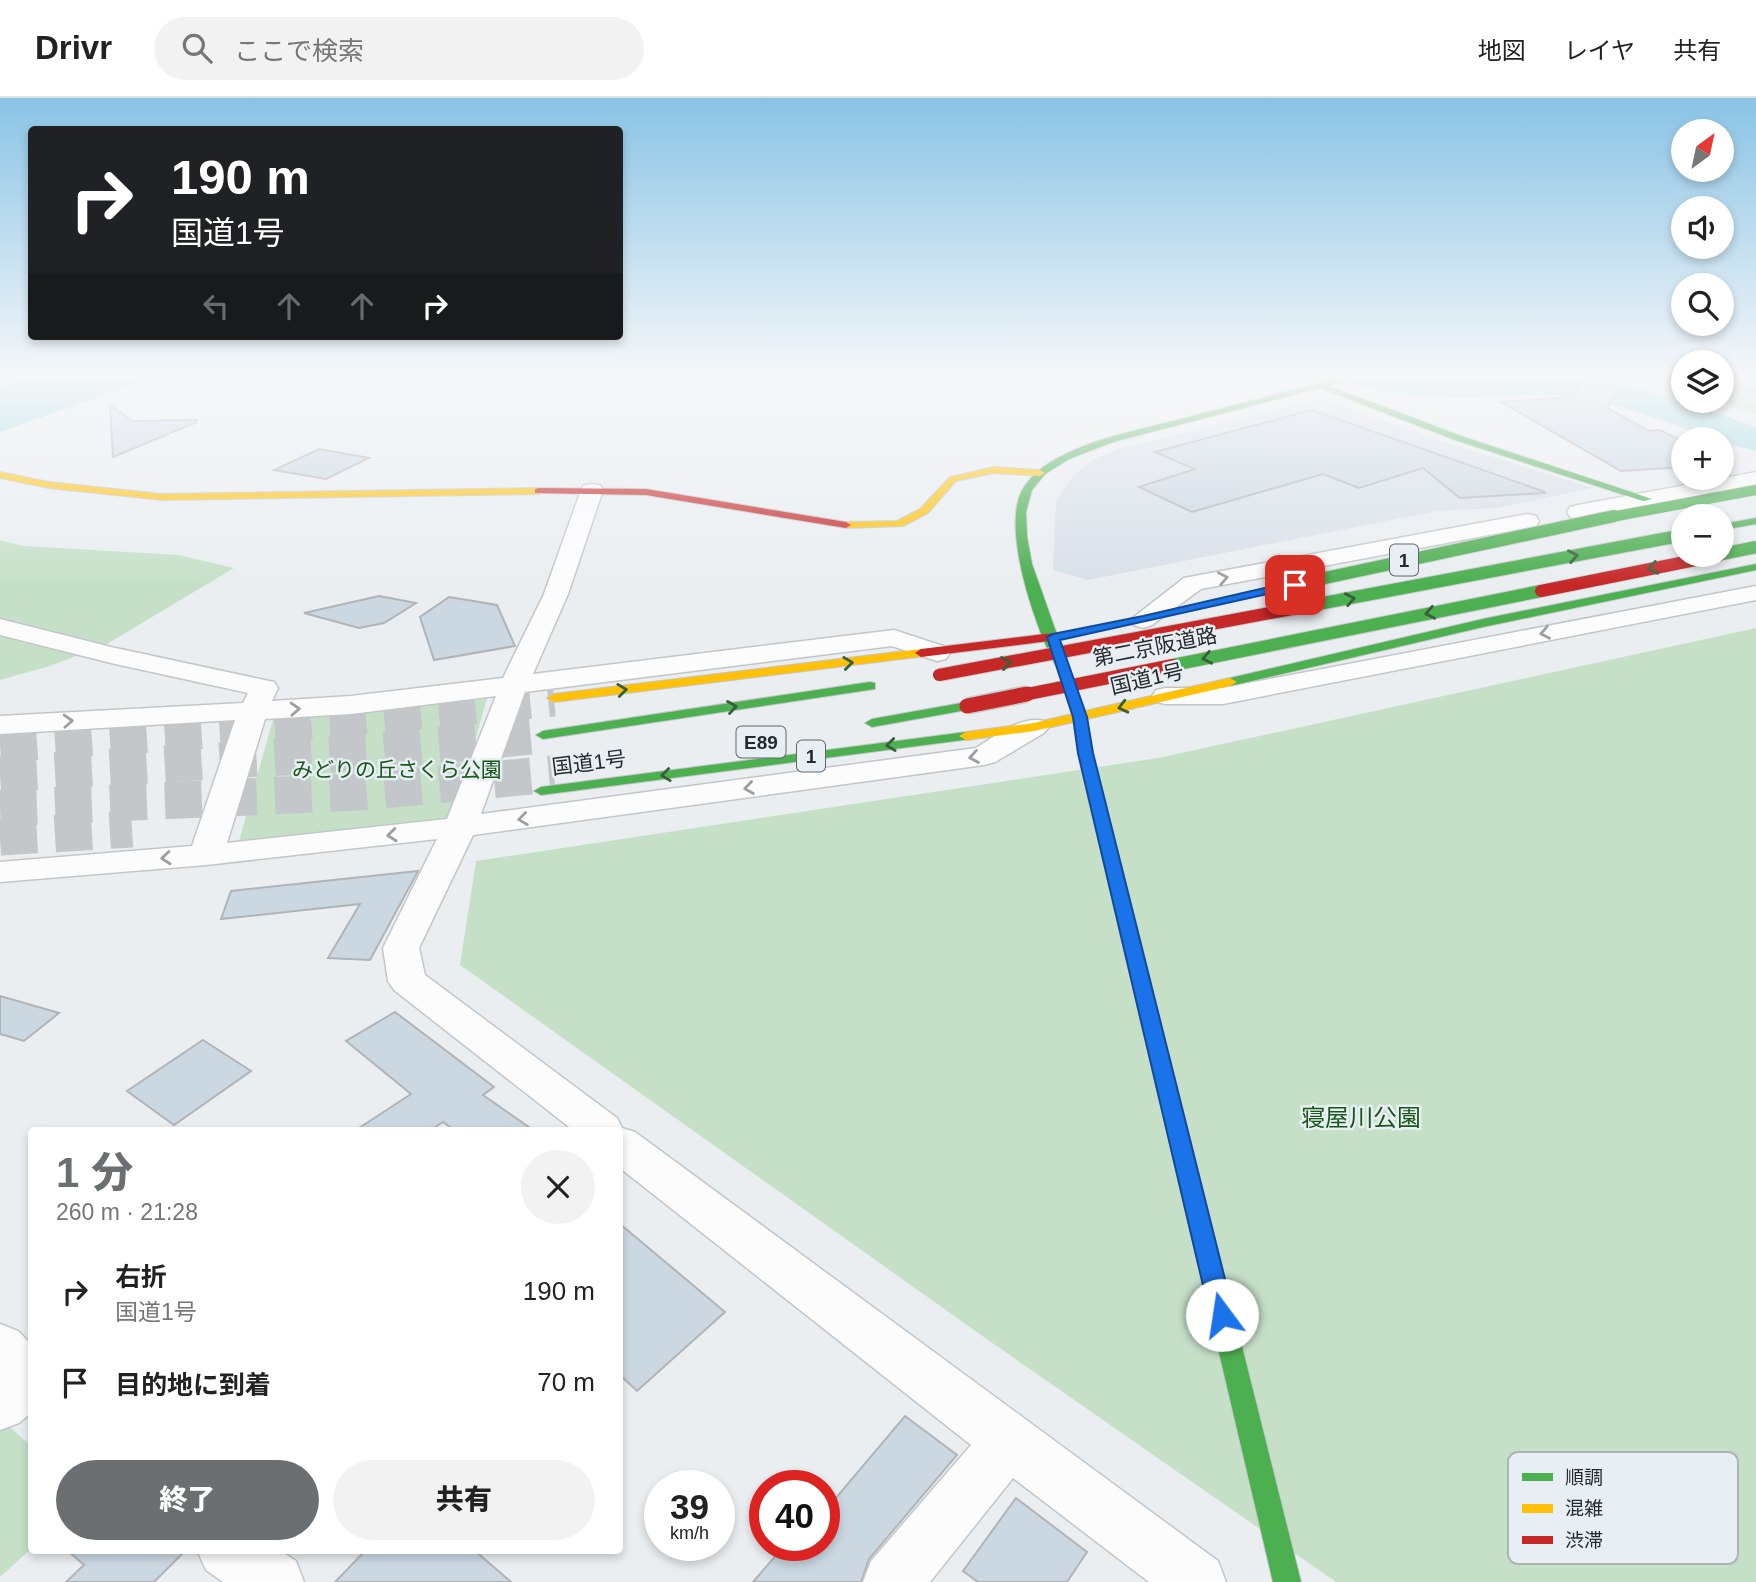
<!DOCTYPE html>
<html lang="ja">
<head>
<meta charset="utf-8">
<style>
	:root { --surface:#fff; --page:#f2f2f2; --text:#222; --muted:#767676; --line:#e0e0e0; --accent:#6b6f71 }
	body { margin:0; font-family:Helvetica,"Noto Sans JP",sans-serif; background:var(--page); color:var(--text); height:100vh; display:flex; flex-direction:column; font-size:26px; white-space:nowrap }
	* { box-sizing:border-box; margin:0 }
	p { font-size:23px; color:var(--muted) }
	.icon { flex:none; width:38px; height:38px; fill:none; stroke:currentColor; stroke-width:2; stroke-linecap:round; stroke-linejoin:round }
	.map { position:relative; flex:1; overflow:hidden }
	.drawer { position:absolute; left:28px; top:1029px; width:595px; height:427px; display:flex; flex-direction:column; background:var(--surface); border-radius:7px; box-shadow:0 4px 10px #0003 }
	.drawer>* { flex:none }
	.banner { position:absolute; left:28px; top:28px; width:595px; height:214px; border-radius:7px; box-shadow:0 4px 10px #0003; background:#202124; color:#fff; overflow:hidden }
	.needle { width:46px; rotate:33deg }
	.buttons { position:absolute; left:1671px; top:21px; display:grid; gap:14px }
	.buttons a { display:grid; place-items:center; width:63px; height:63px; border-radius:50%; background:var(--surface); box-shadow:0 4px 10px #0003; font-size:35px }
	.speed { position:absolute; left:644px; top:1372px; display:flex; gap:14px; font-size:35px; font-weight:700; text-align:center }
	.speed>* { display:grid; place-content:center; width:91px; height:91px; border-radius:50%; background:var(--surface); box-shadow:0 4px 10px #0003; line-height:1 }
	.speed small { font-size:18px; font-weight:400 }
	.speed .limit { border:10px solid #d22; background:#fff; color:#111 }
	.pin { position:absolute; display:grid; place-items:center; width:60px; height:60px; color:#fff; margin:-30px; border-radius:14px; box-shadow:0 4px 10px #0006 }
	.me { position:absolute; width:77px; margin:-38px; rotate:346deg; stroke-linejoin:round; filter:drop-shadow(0 0 5px #0008) }
	.turn { display:flex; align-items:center; gap:24px; height:147px; padding:0 28px; font-size:32px }
	.turn .icon { width:91px; height:91px; stroke-width:2.5 }
	.turn b { display:block; font-size:49px; line-height:60px }
	.lanes { display:flex; align-items:center; height:66px; padding:0 28px; background:#0003; justify-content:center; gap:35px; direction:ltr }
	.lanes .off { opacity:.35 }
	.round { display:grid; place-items:center; flex:none; width:74px; height:74px; border-radius:37px; background:var(--page) }
	.overview { display:flex; align-items:center; justify-content:space-between; height:119px; padding:0 28px }
	h1 { font-size:42px; font-weight:800; line-height:52px; color:var(--accent) }
	.primary-button { display:flex; gap:14px; margin-top:auto; padding:14px 28px }
	.primary-button a { flex:1; height:80px; border-radius:42px; background:var(--accent); color:#fff; font-size:28px; font-weight:800; line-height:80px; text-align:center }
	.primary-button a+a { background:var(--page); color:var(--text) }
	ul { padding:0; list-style:none }
	li { display:flex; align-items:center; gap:21px; height:91px; padding:0 28px }
	li div { flex:1 }
	li b { display:block; font-size:26px }
	li em { font-style:normal }
	header { display:flex; align-items:center; gap:42px; box-sizing:border-box; height:98px; padding:0 35px; background:var(--surface); border-bottom:2px solid var(--line) }
	header strong { font-size:33px }
	nav { display:flex; gap:38px; margin-inline-start:auto; font-size:24px }
	.search { width:490px; height:63px; background:var(--page); display:flex; align-items:center; gap:18px; box-sizing:border-box; padding:0 24px; border-radius:38px; color:var(--muted); font-size:26px }
	.map>svg:first-child { display:block }
	.built { fill:#d8e0e8 }
	.green { fill:#c6e0c8 }
	.water { fill:#9cdae0 }
	.lines { fill:none; stroke-linecap:round; stroke-linejoin:round }
	.river { fill:#9cdae0; fill-rule:evenodd }
	.building { fill:#cbd8e2; stroke:#b1b4b6; stroke-width:2 }
	.highway-tunnel { stroke:#c3c7ca; stroke-width:37; stroke-dasharray:37 18; stroke-linecap:butt }
	.street-casing { stroke:#c3c6c9; stroke-width:3 }
	.fast-casing { stroke:#c3c6c9; stroke-width:2 }
	.slow-casing { stroke:#c3c6c9; stroke-width:2 }
	.jam-casing { stroke:#c3c6c9; stroke-width:2 }
	.street { fill:#fcfcfd; fill-rule:evenodd }
	.fast { fill:#4caf50; fill-rule:evenodd }
	.slow { fill:#ffc107; fill-rule:evenodd }
	.jam { fill:#c62828; fill-rule:evenodd }
	.fast-bridge-far1-casing { stroke:#c8cacc; stroke-width:11; stroke-linecap:butt }
	.fast-bridge-casing { stroke:#c8cacc; stroke-width:14; stroke-linecap:butt }
	.jam-bridge-far1-casing { stroke:#c8cacc; stroke-width:14; stroke-linecap:butt }
	.jam-bridge-casing { stroke:#c8cacc; stroke-width:18; stroke-linecap:butt }
	.fast-bridge-far1 { stroke:#4caf50; stroke-width:10 }
	.fast-bridge { stroke:#4caf50; stroke-width:12 }
	.jam-bridge-far1 { stroke:#c62828; stroke-width:12 }
	.jam-bridge { stroke:#c62828; stroke-width:15 }
	.oneway { stroke:#365f3a }
	.oneway2 { stroke:#9c9e9f }
	.route { fill:#1a73e8; stroke:#114b97; stroke-width:2 }
	.labels { text-anchor:middle; stroke-width:5; stroke-linejoin:round; paint-order:stroke }
	.shield { fill:#e7eff4; stroke:#616568; stroke-width:2 }
	.shield-label { font-size:19px; font-weight:bold; fill:#272a2c }
	.street-label { font-size:21px; fill:#272a2c; stroke:#e7eff4 }
	.park-label { font-size:21px; fill:#185717; stroke:#e7eff4 }
	.near-park-label { font-size:24px; fill:#185717; stroke:#e7eff4 }
	.key { fill:#e7eff4; stroke:#adb4b8; stroke-width:2 }
	.key-label { font-size:19px; fill:#272a2c }
</style>
</head>
<body>
<header>
<strong>Drivr</strong>
<div class="search"><svg class="icon" aria-label="search" viewBox="0 0 24 24"><circle cx="10" cy="10" r="6"/><path d="M15 15l6 6"/></svg>ここで検索</div>
<nav><a>地図</a><a>レイヤ</a><a>共有</a></nav>
</header>
<div class="map">
<svg width="1756" height="1484" viewBox="0 0 1756 1484">
	<rect width="100%" height="100%" fill="#eaeef1"/>
	<polygon class="built" points="1321,300 1447,345 1594,390 1497,410 1436,413 1088,482 1053,472 1056,403 1074,377 1093,362 1118,351"/>
	<g class="green">
		<polygon points="1722,279 1756,279 1756,316 1714,303 1722,303"/>
		<polygon points="0,442 24,448 179,457 234,470 107,546 50,568 0,582"/>
		<polygon points="1756,530 1756,1484 1336,1484 988,1242 460,867 476,763 1158,660"/>
		<polygon points="488,597 449,735 237,750 274,618"/>
		<polygon points="5,1325 31,1348 32,1450 0,1479 0,1329"/>
	</g>
	<polygon class="water" points="29,279 154,279 0,334 0,288"/>
	<g class="lines">
		<path class="river" d="M1348,279H1574C1637,287 1697,308 1756,329V353C1691,337 1636,306 1566,298C1536,295 1505,298 1475,299C1434,300 1392,296 1352,286Z"/>
	</g>
	<g class="building">
		<polygon points="1584,279 1622,279 1607,310 1649,333 1660,332 1684,344 1684,369 1621,373 1501,304 1573,299"/>
		<polygon points="110,307 132,323 197,322 197,324 113,359"/>
		<polygon points="1312,312 1545,394 1545,395 1460,400 1423,370 1359,390 1323,376 1192,414 1139,389 1195,371 1155,354"/>
		<polygon points="319,351 369,360 326,381 274,372"/>
		<polygon points="379,498 416,505 384,525 359,530 304,515"/>
		<polygon points="449,499 497,507 515,548 434,562 420,519"/>
		<polygon points="418,773 370,862 328,860 360,806 221,821 231,793"/>
		<polygon points="0,898 59,915 24,943 0,936"/>
		<polygon points="395,914 494,989 483,997 533,1032 454,1032 443,1024 431,1032 356,1032 411,996 346,943"/>
		<polygon points="203,942 251,973 174,1027 127,993"/>
		<polygon points="620,1126 725,1214 637,1293 620,1277"/>
		<polygon points="905,1318 957,1357 869,1461 861,1484 753,1484 785,1447 824,1447 824,1414"/>
		<polygon points="1016,1400 1087,1454 1067,1484 978,1484 963,1473"/>
		<polygon points="67,1452 186,1452 154,1484 66,1484 84,1467"/>
		<polygon points="366,1452 474,1452 511,1484 335,1484"/>
	</g>
	<g class="lines">
		<g class="highway-tunnel">
			<polyline points="0,646 225,631 554,600"/>
			<polyline points="0,676 377,653 543,637"/>
			<polyline points="0,710 360,694 554,676"/>
			<polyline points="0,739 132,731"/>
		</g>
		<g class="street-casing">
			<g id="street">
				<polygon points="1756,374 1756,386 1578,421 1570,419 1567,414 1570,409 1578,407"/>
				<path d="M592,386L600,387L603,392L568,496L533,576L894,532L946,549L950,555L946,561L937,563L892,548L525,594L481,716L976,650C996,638 1021,617 1044,623L1049,629L1044,635L995,664L984,667L473,737L419,850L425,877L617,1020L622,1030L635,1034L1218,1463L1226,1484H1149L1013,1380L930,1484H863L871,1463L971,1347L620,1070V1032H573L394,892L388,883L383,850L437,741L206,767L0,784V764L192,748L235,622L0,636V618L243,605L248,595L111,565L0,537V521L111,549L274,584L278,590L272,603L351,598L503,580L544,496L581,392L584,387ZM496,598L447,721L227,745L265,621L351,616Z"/>
				<polygon points="1528,416 1536,418 1539,423 1536,428 1201,491 1152,527 1143,530 1134,527 1130,522 1184,480"/>
				<polygon points="1756,488 1756,502 1223,606 1166,606 1156,604 1152,598 1156,592 1166,590 1223,590"/>
				<polygon points="0,1226 18,1233 32,1247 32,1314 19,1325 0,1332"/>
				<polygon points="197,1452 279,1452 296,1463 304,1484 223,1484 206,1472"/>
			</g>
		</g>
		<g class="fast-casing">
			<g id="fast">
				<path d="M1343,279H1357L1329,288L1461,338L1652,401L1643,403L1455,342L1320,290L1113,344L1069,361L1045,376L1032,392L1026,414L1027,439L1032,466L1067,565L1066,568H1056C1036,532 999,426 1024,389C1032,377 1043,368 1056,361C1092,341 1133,333 1173,323C1230,308 1287,294 1343,279Z"/>
				<polygon points="1756,420 1756,426 1722,432 1722,426"/>
				<polygon points="1756,466 1756,472 1483,529 1230,588 1223,584 1230,580 1483,521"/>
				<polygon points="870,584 875,585 875,591 543,641 536,637 543,633"/>
				<polygon points="967,604 972,605 974,608 972,611 872,629 865,625 872,621"/>
				<polygon points="966,634 973,638 971,641 541,697 534,693 541,689"/>
				<polygon points="1126,816 1135,821 1301,1484 1273,1484 1117,821"/>
			</g>
		</g>
		<g class="slow-casing">
			<g id="slow">
				<polygon points="994,369 1040,372 1045,375 1040,378 994,375 956,383 928,415 903,428 846,430 841,427 846,424 897,423 920,411 950,379"/>
				<polygon points="0,374 49,384 162,396 539,390 544,393 539,396 162,402 49,390 0,380"/>
				<polygon points="921,551 927,555 925,558 554,604 547,600 554,596"/>
				<polygon points="1061,561 1067,565 1085,613 1230,580 1237,584 1230,588 1087,621 1092,655 1135,821 1126,826 1117,821 1078,655 1074,624 1034,633 966,642 959,638 966,634 1034,625 1072,616 1055,565"/>
			</g>
		</g>
		<g class="jam-casing">
			<g id="jam">
				<polygon points="539,390 646,391 846,424 851,427 846,430 646,397 535,395 535,391"/>
				<polygon points="1053,535 1057,536 1057,542 921,559 915,555 921,551"/>
			</g>
		</g>
		<use href="#street" class="street"/>
		<use href="#fast" class="fast"/>
		<use href="#slow" class="slow"/>
		<use href="#jam" class="jam"/>
		<g class="fast-bridge-far1-casing">
			<polyline id="fast-bridge-far1" points="1606,420 1756,392"/>
		</g>
		<g class="fast-bridge-casing">
			<g id="fast-bridge">
				<polyline points="1722,456 1756,449"/>
				<polyline points="1311,483 1614,418"/>
				<polyline points="1297,510 1684,437"/>
				<polyline points="1173,567 1541,493"/>
			</g>
		</g>
		<g class="jam-bridge-far1-casing">
			<g id="jam-bridge-far1">
				<polyline points="1541,493 1720,457"/>
				<polyline points="939,577 1297,510"/>
				<polyline points="1018,598 1173,567"/>
			</g>
		</g>
		<g class="jam-bridge-casing">
			<polyline id="jam-bridge" points="967,608 1027,596"/>
		</g>
		<use href="#fast-bridge-far1" class="fast-bridge-far1"/>
		<use href="#fast-bridge" class="fast-bridge"/>
		<use href="#jam-bridge-far1" class="jam-bridge-far1"/>
		<use href="#jam-bridge" class="jam-bridge"/>
	</g>
	<defs><path id="oneway-chevron" d="M-2-3.5L2.5 0L-2 3.5" fill="none" stroke-width="1.6" stroke-linecap="round" stroke-linejoin="round" transform="scale(1.75)"/></defs>
	<g class="oneway">
		<use href="#oneway-chevron" transform="translate(1573 458) rotate(-11)"/>
		<use href="#oneway-chevron" transform="translate(1653 470) rotate(169)"/>
		<use href="#oneway-chevron" transform="translate(1350 501) rotate(-11)"/>
		<use href="#oneway-chevron" transform="translate(1430 515) rotate(169)"/>
		<use href="#oneway-chevron" transform="translate(1207 560) rotate(169)"/>
		<use href="#oneway-chevron" transform="translate(848 565) rotate(-7)"/>
		<use href="#oneway-chevron" transform="translate(1006 565) rotate(-10)"/>
		<use href="#oneway-chevron" transform="translate(622 592) rotate(-7)"/>
		<use href="#oneway-chevron" transform="translate(732 609) rotate(-9)"/>
		<use href="#oneway-chevron" transform="translate(1123 609) rotate(166)"/>
		<use href="#oneway-chevron" transform="translate(891 647) rotate(173)"/>
		<use href="#oneway-chevron" transform="translate(666 677) rotate(173)"/>
	</g>
	<g class="oneway2">
		<use href="#oneway-chevron" transform="translate(1223 480) rotate(-11)"/>
		<use href="#oneway-chevron" transform="translate(1545 535) rotate(169)"/>
		<use href="#oneway-chevron" transform="translate(295 611) rotate(-3)"/>
		<use href="#oneway-chevron" transform="translate(68 623) rotate(-3)"/>
		<use href="#oneway-chevron" transform="translate(974 659) rotate(170)"/>
		<use href="#oneway-chevron" transform="translate(749 690) rotate(172)"/>
		<use href="#oneway-chevron" transform="translate(523 721) rotate(172)"/>
		<use href="#oneway-chevron" transform="translate(392 737) rotate(174)"/>
		<use href="#oneway-chevron" transform="translate(166 760) rotate(175)"/>
	</g>
	<linearGradient id="sky" x2="0" y2="1"><stop stop-color="#89c3e5"/><stop offset="0.57" stop-color="#f6f7f9"/><stop offset="1" stop-color="#f6f7f9" stop-opacity="0"/></linearGradient>
	<rect width="1756" height="487" fill="url(#sky)"/>
	<polygon class="route" points="1295,483 1299,484 1299,489 1060,542 1087,619 1093,655 1234,1217 1231,1224 1222,1227 1214,1224 1210,1217 1078,655 1073,619 1047,539 1053,536 1143,518"/>
	<g class="labels">
		<g class="shield">
			<rect x="1390" y="446.5" width="28" height="31" rx="5"/>
			<rect x="736.5" y="628.5" width="49" height="31" rx="5"/>
			<rect x="797" y="642.5" width="28" height="31" rx="5"/>
		</g>
		<g class="shield-label">
			<text x="1404" y="469">1</text>
			<text x="761" y="651">E89</text>
			<text x="811" y="665">1</text>
		</g>
		<g class="street-label">
			<text transform="translate(1155 549) rotate(-11)" y="7">第二京阪道路</text>
			<text transform="translate(1147 581) rotate(-13)" y="7">国道1号</text>
			<text transform="translate(589 665) rotate(-7)" y="7">国道1号</text>
		</g>
		<g class="park-label">
			<text x="397" y="679">みどりの丘さくら公園</text>
		</g>
		<g class="near-park-label">
			<text x="1361" y="1028">寝屋川公園</text>
		</g>
	</g>
	<rect x="1508" y="1354" width="230" height="112" rx="10" class="key"/>
	<rect x="1522" y="1375" width="31" height="8" fill="#4caf50"/>
	<rect x="1522" y="1406" width="31" height="9" fill="#ffc107"/>
	<rect x="1522" y="1438" width="31" height="8" fill="#c62828"/>
	<g class="key-label">
		<text x="1565" y="1386">順調</text>
		<text x="1565" y="1417">混雑</text>
		<text x="1565" y="1449">渋滞</text>
	</g>
</svg>
<div class="buttons">
<a><svg class="needle" viewBox="-14 -14 28 28"><path d="M0-13l5 13h-10z" fill="#e53935"/><path d="M0 13l5-13h-10z" fill="#767676"/></svg></a>
<a><svg class="icon" aria-label="sound" viewBox="0 0 24 24"><path d="M4 9h4l5-4v14l-5-4H4zM17 9q2 3 0 6"/></svg></a>
<a><svg class="icon" aria-label="search" viewBox="0 0 24 24"><circle cx="10" cy="10" r="6"/><path d="M15 15l6 6"/></svg></a>
<a><svg class="icon" aria-label="layers" viewBox="0 0 24 24"><path d="M12 4l9 5-9 5-9-5zM3 14l9 5 9-5"/></svg></a>
<a>+</a>
<a>−</a>
</div>
<div class="speed"><div>39<small>km/h</small></div><div class="limit">40</div></div>
<div class="pin" style="left:1295px;top:487px;background:#d93025"><svg class="icon" aria-label="arrive" viewBox="0 0 24 24"><path d="M6 21V4h12l-3 4 3 4H6"/></svg></div>
<svg class="me" style="left:1222px;top:1217px" viewBox="-20 -20 40 40"><circle r="19" fill="#fff"/><path d="M0-13L10 11 0 6-10 11z" fill="#1a73e8"/></svg>
<div class="banner">
<div class="turn"><svg class="icon" aria-label="right" viewBox="0 0 24 24"><path d="M7 20v-9h11M14 6l5 5-5 5"/></svg><div><b>190 m</b>国道1号</div></div>
<div class="lanes"><svg class="icon off" aria-label="left" viewBox="0 0 24 24"><path d="M17 20v-9H6M10 6l-5 5 5 5"/></svg><svg class="icon off" aria-label="ahead" viewBox="0 0 24 24"><path d="M12 20V5M6 11l6-6 6 6"/></svg><svg class="icon off" aria-label="ahead" viewBox="0 0 24 24"><path d="M12 20V5M6 11l6-6 6 6"/></svg><svg class="icon" aria-label="right" viewBox="0 0 24 24"><path d="M7 20v-9h11M14 6l5 5-5 5"/></svg></div>
</div>
<section class="drawer">
<div class="overview"><div><h1>1 分</h1><p>260 m · 21:28</p></div><a class="round"><svg class="icon" aria-label="close" viewBox="0 0 24 24"><path d="M6 6l12 12M18 6L6 18"/></svg></a></div>
<ul>
<li><svg class="icon" aria-label="right" viewBox="0 0 24 24"><path d="M7 20v-9h11M14 6l5 5-5 5"/></svg><div><b>右折</b><p>国道1号</p></div><em>190 m</em></li>
<li><svg class="icon" aria-label="arrive" viewBox="0 0 24 24"><path d="M6 21V4h12l-3 4 3 4H6"/></svg><div><b>目的地に到着</b></div><em>70 m</em></li>
</ul>
<div class="primary-button"><a>終了</a><a>共有</a></div>
</section>
</div>
</body>
</html>
